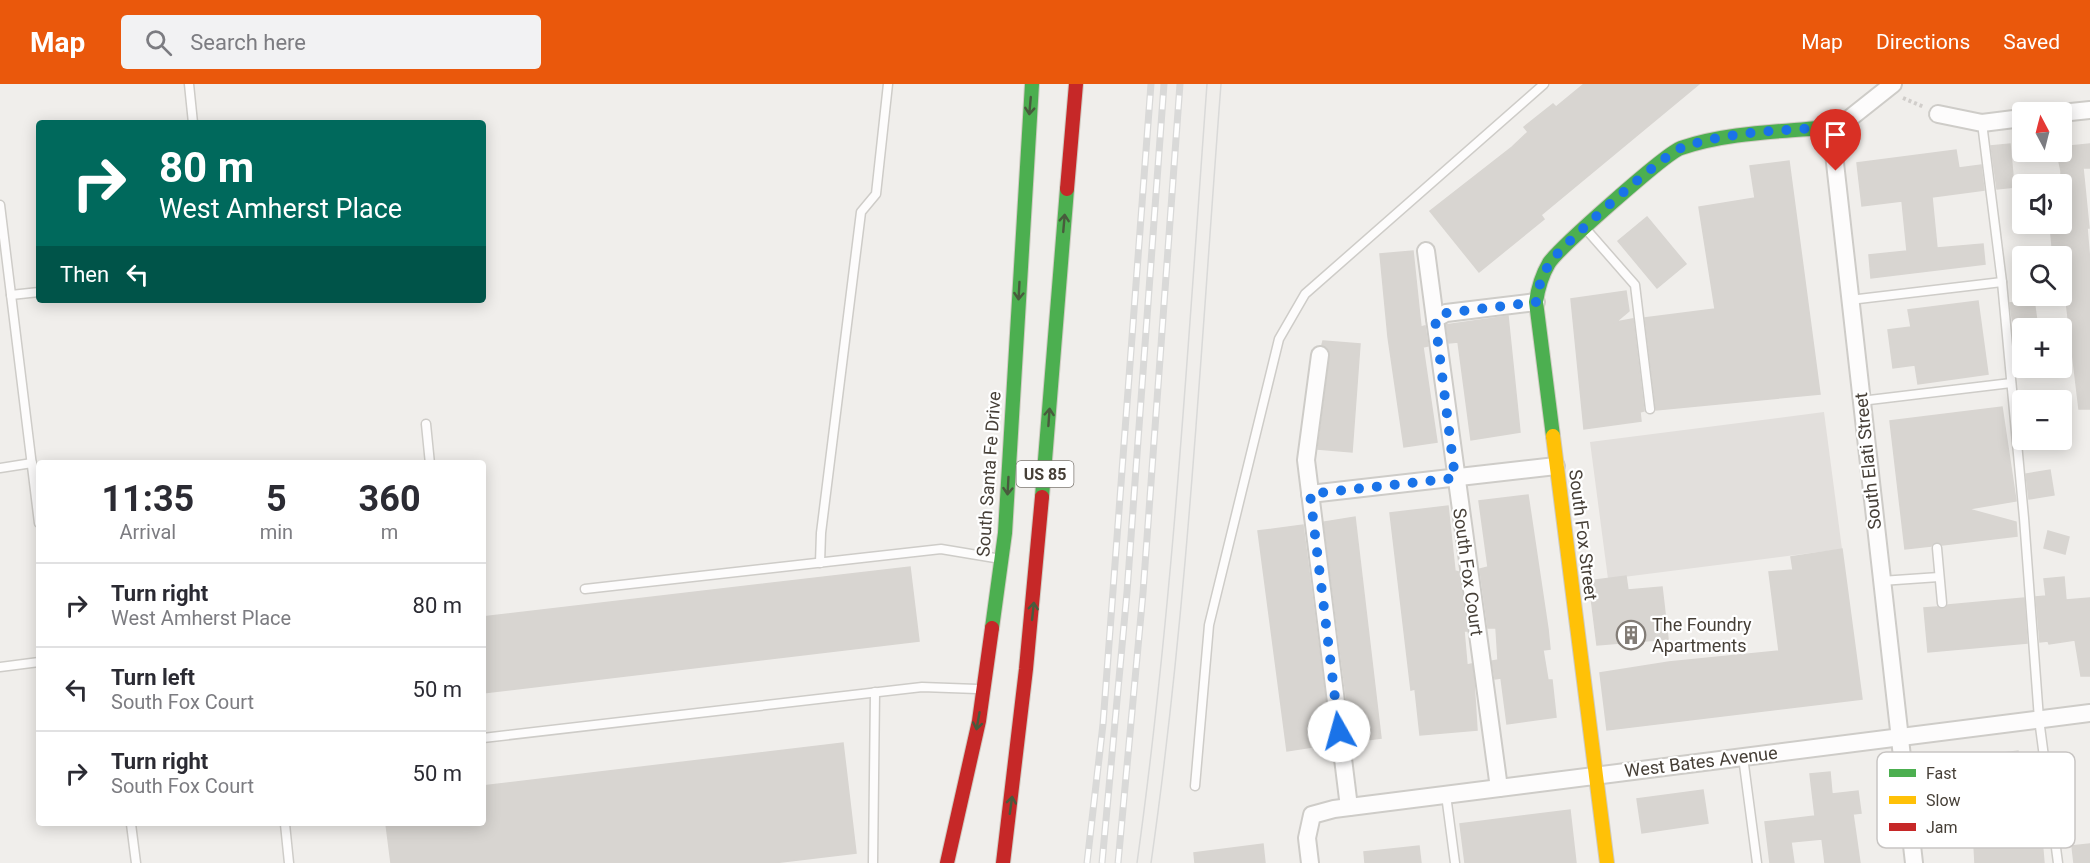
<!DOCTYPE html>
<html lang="en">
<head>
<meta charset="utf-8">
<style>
	:root { --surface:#fff; --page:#f2f2f3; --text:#2b2b33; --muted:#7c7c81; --line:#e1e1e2; --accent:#ea580c }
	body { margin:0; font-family:Roboto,sans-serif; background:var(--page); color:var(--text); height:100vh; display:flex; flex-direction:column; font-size:22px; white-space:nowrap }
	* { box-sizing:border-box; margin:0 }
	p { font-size:20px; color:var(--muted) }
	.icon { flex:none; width:33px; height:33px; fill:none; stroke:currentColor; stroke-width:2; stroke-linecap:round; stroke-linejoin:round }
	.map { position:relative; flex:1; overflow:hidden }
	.details { position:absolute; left:36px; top:376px; width:450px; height:366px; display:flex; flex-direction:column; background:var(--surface); border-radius:6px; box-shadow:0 3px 15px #0003 }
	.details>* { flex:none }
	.top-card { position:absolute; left:36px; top:36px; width:450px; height:183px; border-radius:6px; box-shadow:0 3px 15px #0003; background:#00695c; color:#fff; overflow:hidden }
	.needle { width:39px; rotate:353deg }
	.tools { position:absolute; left:2012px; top:18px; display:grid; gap:12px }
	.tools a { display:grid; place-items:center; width:60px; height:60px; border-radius:6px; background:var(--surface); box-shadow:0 3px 15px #0003; font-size:30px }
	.pin { position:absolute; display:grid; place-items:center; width:51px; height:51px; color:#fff; margin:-62px -26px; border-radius:50% 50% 50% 0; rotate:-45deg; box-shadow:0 0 6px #0007 }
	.pin .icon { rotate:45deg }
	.me { position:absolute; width:66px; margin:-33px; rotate:353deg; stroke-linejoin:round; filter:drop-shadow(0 0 4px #0008) }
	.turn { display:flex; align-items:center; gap:21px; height:126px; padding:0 24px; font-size:27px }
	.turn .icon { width:78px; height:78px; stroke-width:2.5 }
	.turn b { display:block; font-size:42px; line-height:51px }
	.then { display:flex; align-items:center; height:57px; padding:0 24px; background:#0003; gap:12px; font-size:22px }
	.eta { display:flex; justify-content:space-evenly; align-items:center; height:102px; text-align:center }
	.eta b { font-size:36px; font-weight:700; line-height:42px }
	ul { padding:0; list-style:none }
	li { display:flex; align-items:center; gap:18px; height:84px; padding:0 24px; border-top:2px solid var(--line) }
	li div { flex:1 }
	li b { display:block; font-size:22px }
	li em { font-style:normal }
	header { display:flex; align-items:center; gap:36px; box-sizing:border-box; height:84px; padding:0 30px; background:var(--accent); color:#fff }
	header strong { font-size:28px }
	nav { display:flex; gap:33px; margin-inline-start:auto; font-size:21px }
	.search { width:420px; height:54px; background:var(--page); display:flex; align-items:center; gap:15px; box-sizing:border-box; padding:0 21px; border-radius:6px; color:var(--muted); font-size:22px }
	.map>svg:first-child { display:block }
	.parking { fill:#e2dfdc }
	.building { fill:#d8d5d1; stroke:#d8d5d1; stroke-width:1.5 }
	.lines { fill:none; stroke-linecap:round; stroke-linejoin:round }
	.lane-casing { stroke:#ceccc8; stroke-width:11 }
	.street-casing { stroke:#ceccc8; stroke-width:20 }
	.fast-casing { stroke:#cfcbc2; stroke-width:16 }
	.slow-casing { stroke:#cfcbc2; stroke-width:16 }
	.jam-casing { stroke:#cfcbc2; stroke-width:16 }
	.path { stroke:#d1cecb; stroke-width:4; stroke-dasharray:3 3; stroke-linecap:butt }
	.lane { stroke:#fdfcfc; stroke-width:8 }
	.street { stroke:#fdfcfc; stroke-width:16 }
	.fast { stroke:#4caf50; stroke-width:14 }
	.slow { stroke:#ffc107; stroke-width:14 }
	.jam { stroke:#c62828; stroke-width:14 }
	.tram { stroke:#d9d9d8; stroke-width:1.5 }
	.rail-casing { stroke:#d9d9d8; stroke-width:7 }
	.rail { stroke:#fff; stroke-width:4.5; stroke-dasharray:14; stroke-linecap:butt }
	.oneway { stroke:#485b3d }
	.route { stroke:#1a73e8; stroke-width:10; stroke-dasharray:0 18 }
	.labels { text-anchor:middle; stroke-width:4.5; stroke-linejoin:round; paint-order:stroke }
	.shield { fill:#fff; stroke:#7e7973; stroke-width:1.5 }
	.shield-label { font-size:16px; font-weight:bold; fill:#463f37 }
	.street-label { font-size:18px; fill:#463f37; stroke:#fff }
	.poi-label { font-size:18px; fill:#463f37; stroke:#fff; text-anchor:start }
	.key { fill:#fff; stroke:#c8c5c3; stroke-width:1.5 }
	.key-label { font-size:16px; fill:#463f37 }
</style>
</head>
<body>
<header>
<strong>Map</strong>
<div class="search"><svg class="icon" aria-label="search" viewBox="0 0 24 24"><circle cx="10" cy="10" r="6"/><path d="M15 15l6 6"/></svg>Search here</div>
<nav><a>Map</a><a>Directions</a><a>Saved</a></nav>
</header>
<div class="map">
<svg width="2090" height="779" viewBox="0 0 2090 779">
	<rect width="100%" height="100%" fill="#f0eeeb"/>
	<polygon class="parking" points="1824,328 1842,465 1608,495 1590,358"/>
	<g class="building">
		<polygon points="1584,0 1699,0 1541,131 1544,135 1479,188 1430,127 1512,63 1528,48 1524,43 1553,20 1556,23"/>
		<polygon points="2010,60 2014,103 1997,105 1991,62"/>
		<polygon points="2090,60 2090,84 2083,84 2089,144 2087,144 2090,179 2090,325 2079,325 2066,216 2061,217 2061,172 2053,172 2050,140 2061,140 2061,87 2057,68 2061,68 2061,63"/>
		<polygon points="1956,66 1959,84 1981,81 1984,106 1932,113 1937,164 1983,160 1985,180 1871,194 1869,171 1907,167 1902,117 1862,122 1857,79"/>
		<polygon points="1789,77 1820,310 1656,326 1645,234 1715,225 1699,123 1755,114 1750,82"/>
		<polygon points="1647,133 1686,180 1657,204 1618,157"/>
		<polygon points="1413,167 1421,243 1425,242 1428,262 1423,263 1437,358 1404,363 1388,253 1380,170"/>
		<polygon points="1626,207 1629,227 1616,238 1633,235 1644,327 1640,328 1641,337 1584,345 1571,215"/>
		<polygon points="2034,216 2037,238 2013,241 2010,219"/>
		<polygon points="1978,217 1988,290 1918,300 1915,281 1893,284 1888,246 1911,243 1908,226"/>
		<polygon points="1508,232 1520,348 1471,356 1458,258 1449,259 1446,241"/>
		<polygon points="1323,257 1360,260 1352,368 1318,365 1330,272 1329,266 1322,261"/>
		<polygon points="2002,323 2016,417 1968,425 2016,438 2017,452 1942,461 1936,458 1931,462 1905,465 1890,337"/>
		<polygon points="2050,386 2054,411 2029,415 2026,390"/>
		<polygon points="1528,411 1548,545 1550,565 1543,566 1548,596 1552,596 1556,633 1507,640 1501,594 1495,595 1492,577 1498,576 1496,544 1488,544 1480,485 1488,483 1479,417"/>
		<polygon points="1448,422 1455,487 1459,488 1467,547 1464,547 1467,581 1472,580 1474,598 1477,646 1420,651 1415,605 1411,606 1390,429"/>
		<polygon points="1355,433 1381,654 1352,658 1324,438"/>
		<polygon points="1303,441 1331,660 1287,667 1258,447"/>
		<polygon points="2048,447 2069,453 2065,470 2044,464"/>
		<polygon points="1842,465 1862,615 1607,646 1600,589 1669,578 1779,567 1769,488 1793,486 1791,473"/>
		<polygon points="910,483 919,557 483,609 483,533"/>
		<polygon points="1626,492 1628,506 1662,503 1668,555 1597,561 1589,497"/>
		<polygon points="2064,493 2066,516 2090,514 2090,592 2081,592 2075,556 2049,560 2048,557 2040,558 2036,513 2046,512 2044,495"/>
		<polygon points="2024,514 2027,559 1928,568 1924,524 1937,523 1943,525 1948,521"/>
		<polygon points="843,659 856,769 773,779 391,779 386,740 483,740 483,702"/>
		<polygon points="2018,667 2023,701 2003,703 2006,736 2017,735 2019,758 2042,756 2044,779 1975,779 1973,742 1954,743 1951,701 1946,702 1943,677"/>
		<polygon points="1830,688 1832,710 1858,707 1861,729 1853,730 1860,779 1825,779 1822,755 1791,758 1794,779 1770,779 1765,738 1815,732 1810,690"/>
		<polygon points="1703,706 1708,739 1642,749 1637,715"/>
		<polygon points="1570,726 1576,779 1465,779 1460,740"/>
		<polygon points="1263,760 1265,779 1195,779 1194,769"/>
		<polygon points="2090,760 2090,779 2074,779 2072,762"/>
		<polygon points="1419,762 1421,779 1365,779 1364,768"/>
	</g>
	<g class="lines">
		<g class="lane-casing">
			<g id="lane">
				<polyline points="189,0 193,39"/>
				<polyline points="1982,39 2002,198 2024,434 2039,635 2058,779"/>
				<polyline points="0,121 39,439"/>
				<polyline points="1585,144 1635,201 1650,325"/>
				<polyline points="11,211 39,208"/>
				<polyline points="1850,216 2002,198"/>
				<polyline points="1861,317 2011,299"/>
				<polyline points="426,340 430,380"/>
				<polyline points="0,384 32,379"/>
				<polyline points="1937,464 1942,519"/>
				<polyline points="820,479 821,449 861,128 876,110 888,0"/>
				<polyline points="1881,497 1939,493"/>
				<polyline points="585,505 941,465 995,474"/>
				<polyline points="0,583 39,578"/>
				<polyline points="483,654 922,603 977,605"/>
				<polyline points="1743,673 1757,779"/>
				<polyline points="1195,702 1209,541 1279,255 1305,210 1544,0"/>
				<polyline points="1446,711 1455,779"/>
				<polyline points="131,740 136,779"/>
				<polyline points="285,740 289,779"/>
				<polyline points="873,779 875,608"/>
			</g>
		</g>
		<g class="street-casing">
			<g id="street">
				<polyline points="1893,0 1840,42 1834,70 1914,779"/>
				<polyline points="2061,29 2090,26"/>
				<polyline points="1938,30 1982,39 2022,34"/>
				<polyline points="1426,167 1435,235"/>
				<polyline points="1320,271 1306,376 1349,723"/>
				<polyline points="1310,410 1556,382"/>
				<polyline points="1499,704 1435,235 1446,229 1536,218"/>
				<polyline points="1310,779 1307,754 1312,731 1334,725 2090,629"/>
			</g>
		</g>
		<g class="fast-casing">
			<g id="fast">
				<path d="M1553,352L1536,218C1538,204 1542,191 1549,179C1559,164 1666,69 1681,64C1731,47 1788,48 1840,42"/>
				<polyline points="1042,413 1067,105"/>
				<polyline points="992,544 1005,449 1032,0"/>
			</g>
		</g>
		<g class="slow-casing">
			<polyline id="slow" points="1553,352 1607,779"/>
		</g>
		<g class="jam-casing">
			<g id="jam">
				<polyline points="1067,105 1076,0"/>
				<polyline points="947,779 979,637 992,544"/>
				<polyline points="1003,779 1026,585 1042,413"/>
			</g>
		</g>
		<polyline class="path" points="1903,14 1924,23"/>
		<use href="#lane" class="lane"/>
		<use href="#street" class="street"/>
		<use href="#fast" class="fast"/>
		<use href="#slow" class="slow"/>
		<use href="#jam" class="jam"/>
		<g class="tram">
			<path d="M1137,779C1173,521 1188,260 1207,0"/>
			<path d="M1151,779C1188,521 1201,260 1221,0"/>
		</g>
		<g class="rail-casing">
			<g id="rail">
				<polyline points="1087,779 1103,640 1151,0"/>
				<polyline points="1102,779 1127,508 1164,0"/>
				<polyline points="1118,779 1143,509 1180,0"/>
			</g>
		</g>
		<use href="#rail" class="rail"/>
	</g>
	<defs><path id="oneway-shaft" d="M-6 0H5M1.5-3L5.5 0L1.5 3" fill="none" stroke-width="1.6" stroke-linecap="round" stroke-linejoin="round" transform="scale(1.5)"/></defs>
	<g class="oneway">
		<use href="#oneway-shaft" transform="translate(1030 22) rotate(95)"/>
		<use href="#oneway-shaft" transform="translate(1064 139) rotate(-85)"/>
		<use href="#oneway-shaft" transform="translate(1019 207) rotate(93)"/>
		<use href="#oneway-shaft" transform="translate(1049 333) rotate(-86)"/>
		<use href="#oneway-shaft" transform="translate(1008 402) rotate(93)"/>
		<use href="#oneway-shaft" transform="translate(1033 527) rotate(-84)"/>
		<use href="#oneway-shaft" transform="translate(978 637) rotate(100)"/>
		<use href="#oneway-shaft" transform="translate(1011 721) rotate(-82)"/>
	</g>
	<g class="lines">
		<path class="route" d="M1339,647L1310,410L1455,394L1435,235L1446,229L1536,218C1538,204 1542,191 1550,179C1559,163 1664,70 1681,64C1730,46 1788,47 1840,42L1834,70L1836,87"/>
	</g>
	<defs>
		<g id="building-ring" transform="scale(1.5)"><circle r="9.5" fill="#fff" stroke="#827c76" stroke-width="1.5"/><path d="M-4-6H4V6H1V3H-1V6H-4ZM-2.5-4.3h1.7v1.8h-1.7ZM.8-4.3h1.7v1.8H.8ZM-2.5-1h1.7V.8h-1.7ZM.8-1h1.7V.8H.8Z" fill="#827c76"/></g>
	</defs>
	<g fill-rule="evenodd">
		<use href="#building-ring" x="1631" y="551"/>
	</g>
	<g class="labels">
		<rect class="shield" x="1016.5" y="377" width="57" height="26" rx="4.5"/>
		<g class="shield-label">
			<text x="1045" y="396">US 85</text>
		</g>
		<g class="street-label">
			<text transform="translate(1868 377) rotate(-96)" y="6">South Elati Street</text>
			<text transform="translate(989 390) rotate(-86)" y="6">South Santa Fe Drive</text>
			<text transform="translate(1583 451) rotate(83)" y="6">South Fox Street</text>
			<text transform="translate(1468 488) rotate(82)" y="6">South Fox Court</text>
			<text transform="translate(1701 678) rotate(-7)" y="6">West Bates Avenue</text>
		</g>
		<g class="poi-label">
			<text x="1652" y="547">The Foundry<tspan x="1652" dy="21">Apartments</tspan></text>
		</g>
	</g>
	<rect x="1877" y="668" width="198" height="96" rx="9" class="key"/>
	<rect x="1889" y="685" width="27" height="8" fill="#4caf50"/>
	<rect x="1889" y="712" width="27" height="8" fill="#ffc107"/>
	<rect x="1889" y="739" width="27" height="8" fill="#c62828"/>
	<g class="key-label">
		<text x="1926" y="695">Fast</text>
		<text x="1926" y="722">Slow</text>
		<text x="1926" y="749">Jam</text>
	</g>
</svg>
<div class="tools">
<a><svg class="needle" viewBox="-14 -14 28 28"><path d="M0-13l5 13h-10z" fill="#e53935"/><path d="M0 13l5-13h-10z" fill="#7c7c81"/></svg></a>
<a><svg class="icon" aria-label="sound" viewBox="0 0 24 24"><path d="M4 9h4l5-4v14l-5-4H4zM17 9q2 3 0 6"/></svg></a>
<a><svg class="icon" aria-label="search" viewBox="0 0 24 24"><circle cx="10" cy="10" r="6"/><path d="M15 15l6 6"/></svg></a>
<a>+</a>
<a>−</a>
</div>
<div class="pin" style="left:1836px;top:87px;background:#d93025"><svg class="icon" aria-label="arrive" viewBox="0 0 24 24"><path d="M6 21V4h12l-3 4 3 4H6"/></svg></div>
<svg class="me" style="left:1339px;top:647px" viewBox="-20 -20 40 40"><circle r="19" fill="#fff"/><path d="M0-13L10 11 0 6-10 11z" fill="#1a73e8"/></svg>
<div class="top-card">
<div class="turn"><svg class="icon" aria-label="right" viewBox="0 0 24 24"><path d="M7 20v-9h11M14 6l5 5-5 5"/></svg><div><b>80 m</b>West Amherst Place</div></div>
<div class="then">Then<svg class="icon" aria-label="left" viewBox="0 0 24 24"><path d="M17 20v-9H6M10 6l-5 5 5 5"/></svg></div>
</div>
<section class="details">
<div class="eta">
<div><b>11:35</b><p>Arrival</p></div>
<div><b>5</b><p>min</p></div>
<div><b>360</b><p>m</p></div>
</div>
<ul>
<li><svg class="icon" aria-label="right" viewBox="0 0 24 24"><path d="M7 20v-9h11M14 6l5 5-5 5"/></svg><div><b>Turn right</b><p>West Amherst Place</p></div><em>80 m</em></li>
<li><svg class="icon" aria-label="left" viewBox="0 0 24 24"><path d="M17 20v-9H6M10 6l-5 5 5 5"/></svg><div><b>Turn left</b><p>South Fox Court</p></div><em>50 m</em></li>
<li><svg class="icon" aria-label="right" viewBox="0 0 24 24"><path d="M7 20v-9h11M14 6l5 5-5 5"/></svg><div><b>Turn right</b><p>South Fox Court</p></div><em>50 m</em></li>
</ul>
</section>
</div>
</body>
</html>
